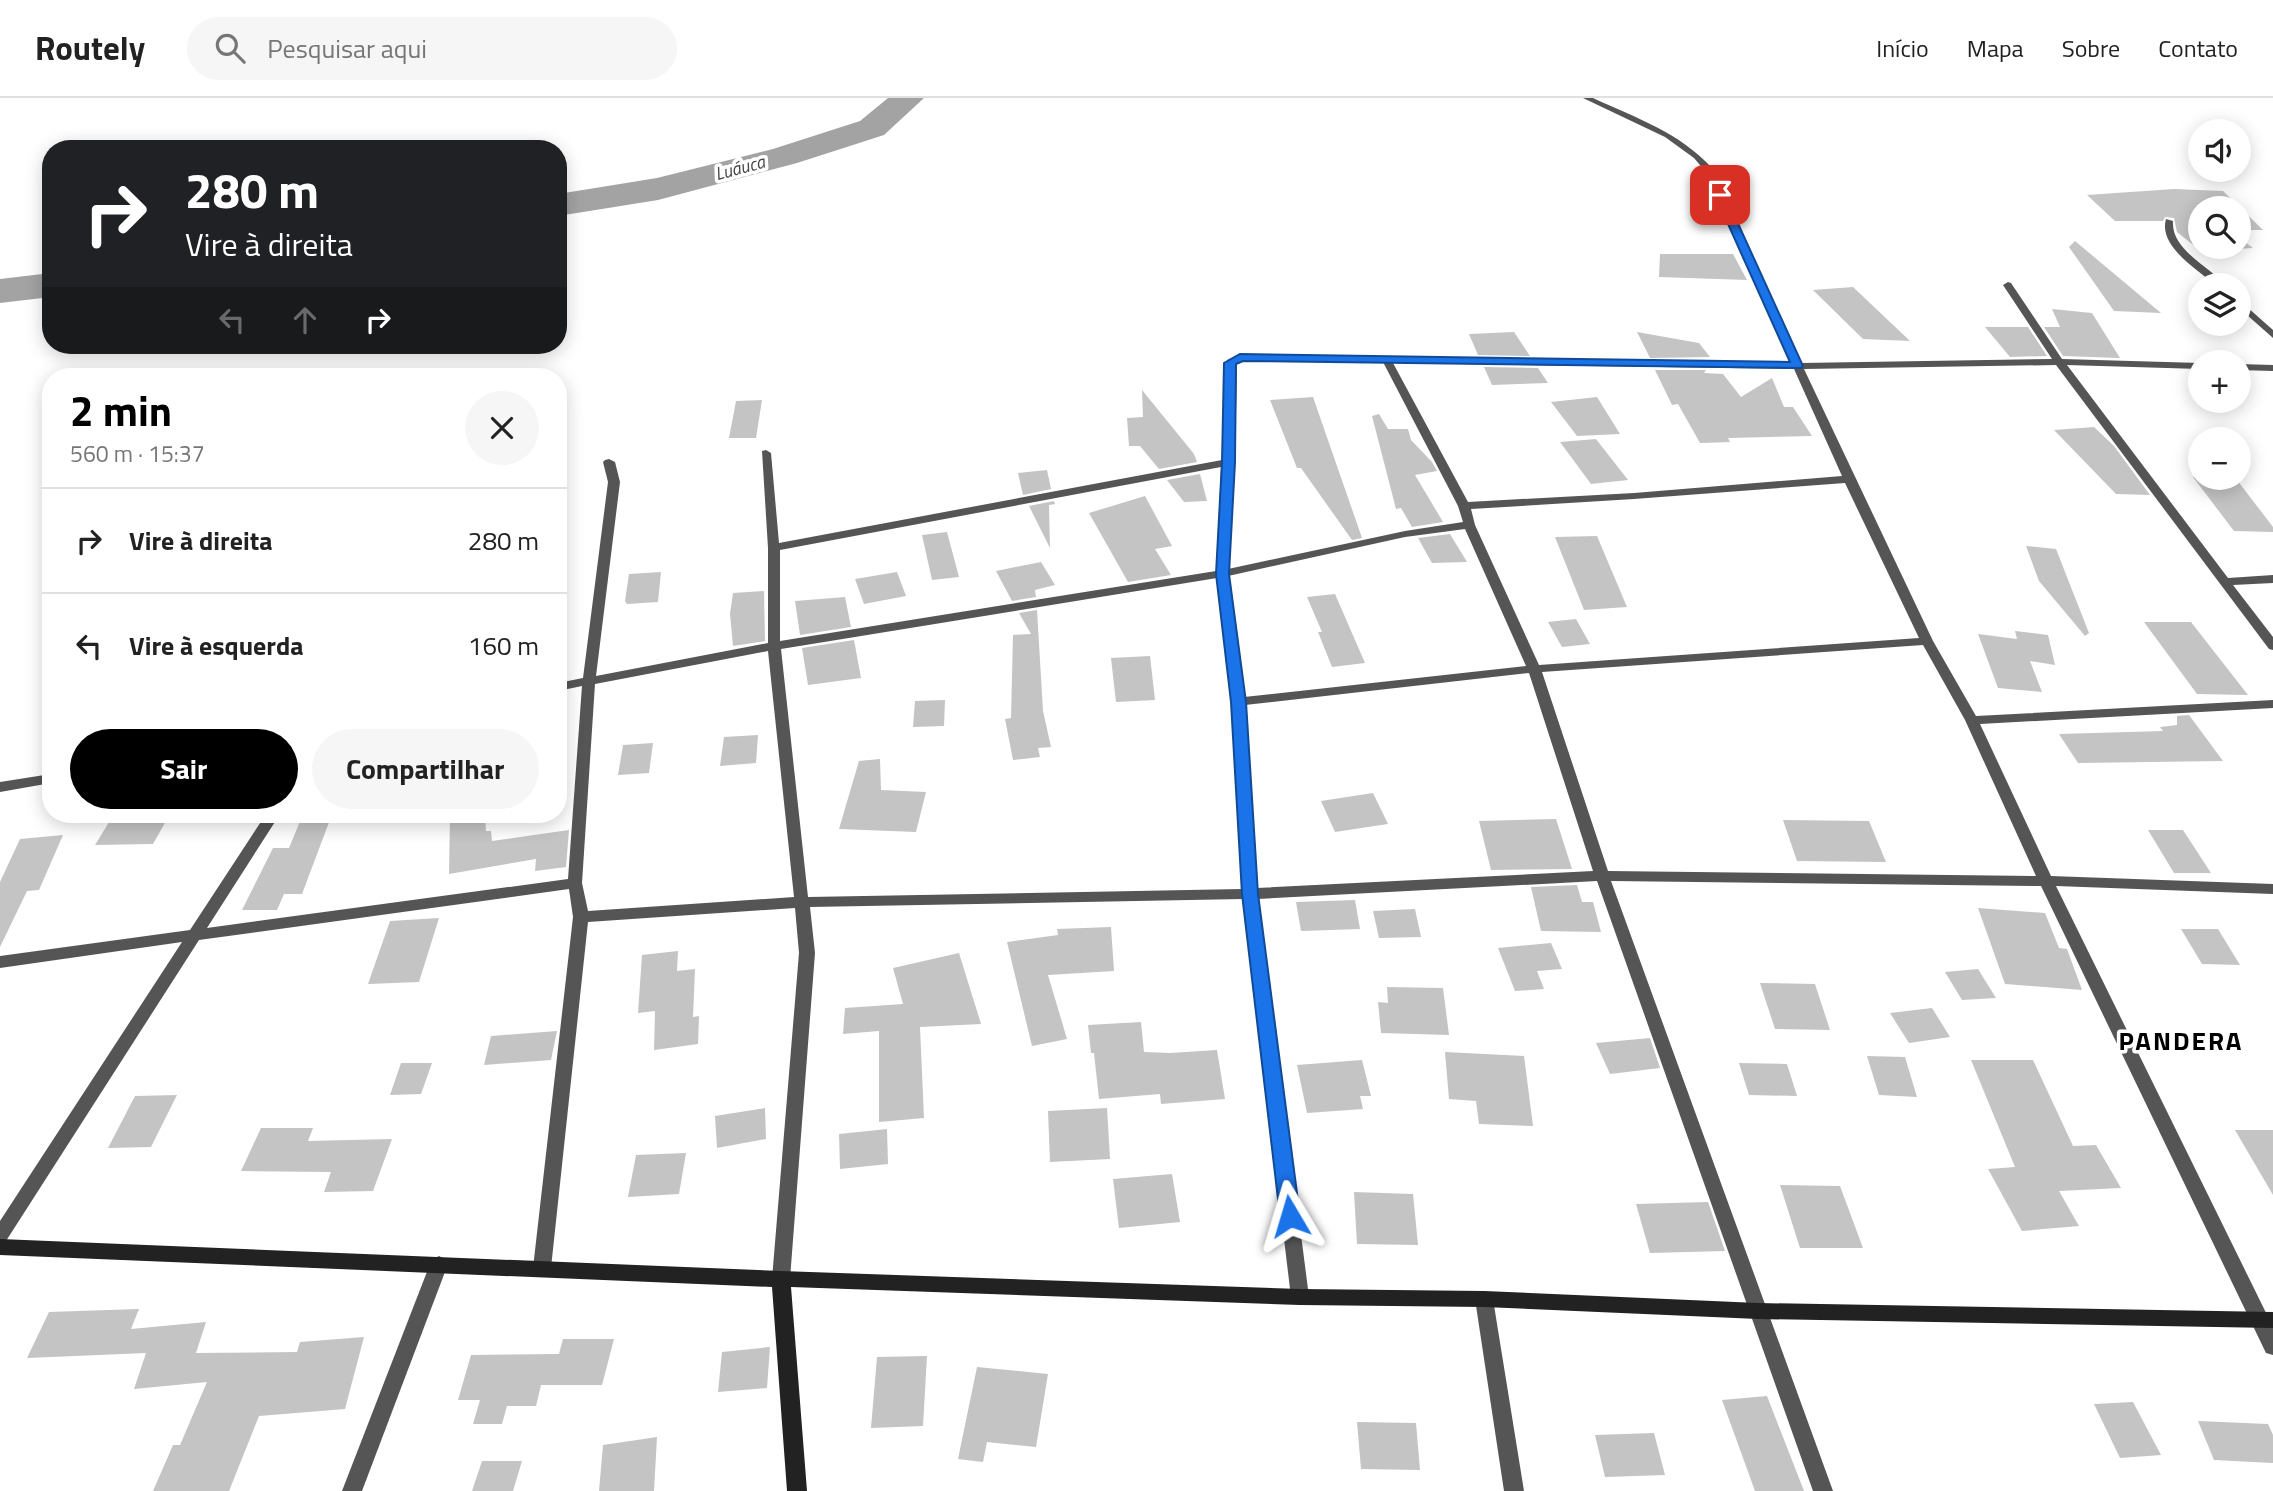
<!DOCTYPE html>
<html lang="pt">
<head>
<meta charset="utf-8">
<style>
	:root { --surface:#fff; --page:#f6f6f6; --text:#222; --muted:#767676; --line:#e0e0e0; --accent:#000 }
	body { margin:0; font-family:"Titillium Web",sans-serif; background:var(--page); color:var(--text); height:100vh; display:flex; flex-direction:column; font-size:26px; white-space:nowrap }
	* { box-sizing:border-box; margin:0 }
	p { font-size:23px; color:var(--muted) }
	.icon { flex:none; width:38px; height:38px; fill:none; stroke:currentColor; stroke-width:2; stroke-linecap:round; stroke-linejoin:round }
	.map { position:relative; flex:1; overflow:hidden }
	.details { position:absolute; left:42px; top:270px; width:525px; height:455px; display:flex; flex-direction:column; background:var(--surface); border-radius:28px; box-shadow:0 4px 18px #0003 }
	.details>* { flex:none }
	.banner { position:absolute; left:42px; top:42px; width:525px; height:214px; border-radius:28px; box-shadow:0 4px 18px #0003; background:#202124; color:#fff; overflow:hidden }
	.tools { position:absolute; left:2188px; top:21px; display:grid; gap:14px }
	.tools a { display:grid; place-items:center; width:63px; height:63px; border-radius:50%; background:var(--surface); box-shadow:0 4px 18px #0003; font-size:35px }
	.pin { position:absolute; display:grid; place-items:center; width:60px; height:60px; color:#fff; margin:-30px; border-radius:14px; box-shadow:0 4px 10px #0006 }
	.me { position:absolute; width:77px; margin:-38px; rotate:353deg; stroke-linejoin:round; filter:drop-shadow(0 0 5px #0008) }
	.turn { display:flex; align-items:center; gap:24px; height:147px; padding:0 28px; font-size:32px }
	.turn .icon { width:91px; height:91px; stroke-width:2.5 }
	.turn b { display:block; font-size:49px; line-height:60px }
	.lanes { display:flex; align-items:center; height:66px; padding:0 28px; background:#0003; justify-content:center; gap:35px; direction:ltr }
	.lanes .off { opacity:.35 }
	.round { display:grid; place-items:center; flex:none; width:74px; height:74px; border-radius:37px; background:var(--page) }
	.overview { display:flex; align-items:center; justify-content:space-between; height:119px; padding:0 28px }
	h1 { font-size:42px; font-weight:700; line-height:52px; color:var(--accent) }
	.cta { display:flex; gap:14px; margin-top:auto; padding:14px 28px }
	.cta a { flex:1; height:80px; border-radius:42px; background:var(--accent); color:#fff; font-size:28px; font-weight:700; line-height:80px; text-align:center }
	.cta a+a { background:var(--page); color:var(--text) }
	ul { padding:0; list-style:none }
	li { display:flex; align-items:center; gap:21px; height:105px; padding:0 28px; border-top:2px solid var(--line) }
	li div { flex:1 }
	li b { display:block; font-size:26px }
	li em { font-style:normal }
	header { display:flex; align-items:center; gap:42px; box-sizing:border-box; height:98px; padding:0 35px; background:var(--surface); border-bottom:2px solid var(--line) }
	header strong { font-size:33px }
	nav { display:flex; gap:38px; margin-inline-start:auto; font-size:24px }
	.search { width:490px; height:63px; background:var(--page); display:flex; align-items:center; gap:18px; box-sizing:border-box; padding:0 24px; border-radius:38px; color:var(--muted); font-size:26px }
	.map>svg:first-child { display:block }
	.lines { fill:none; stroke-linecap:round; stroke-linejoin:round }
	.river { fill:#a3a3a3; fill-rule:evenodd }
	.building { fill:#c4c4c4 }
	.street { fill:#555; fill-rule:evenodd }
	.secondary { fill:#222; fill-rule:evenodd }
	.route { fill:#1a73e8; stroke:#114b97; stroke-width:2 }
	.labels { text-anchor:middle; stroke-width:7; stroke-linejoin:round; paint-order:stroke }
	.far-water-label { font-size:18px; font-style:italic; fill:#444; stroke:#fff }
	.district-label { font-size:26px; font-weight:bold; letter-spacing:2px; fill:#000; stroke:#fff }
</style>
</head>
<body>
<header>
<strong>Routely</strong>
<div class="search"><svg class="icon" aria-label="search" viewBox="0 0 24 24"><circle cx="10" cy="10" r="6"/><path d="M15 15l6 6"/></svg>Pesquisar aqui</div>
<nav><a>Início</a><a>Mapa</a><a>Sobre</a><a>Contato</a></nav>
</header>
<div class="map">
<svg width="2273" height="1393" viewBox="0 0 2273 1393">
	<rect width="100%" height="100%" fill="#fff"/>
	<g class="lines">
		<g class="river">
			<polygon points="888,0 924,0 884,37 797,65 658,102 558,118 558,96 657,80 773,51 860,23"/>
			<polygon points="51,175 51,199 0,205 0,181"/>
		</g>
	</g>
	<g class="building">
		<polygon points="2174,91 2223,93 2263,132 2238,132 2238,110 2200,110 2200,149 2238,149 2238,139 2253,150 2201,153 2177,134 2174,120 2165,119 2163,123 2115,123 2087,97"/>
		<polygon points="2075,143 2161,215 2114,213 2069,149"/>
		<polygon points="1660,156 1733,156 1747,182 1659,179"/>
		<polygon points="1853,189 1910,243 1863,241 1813,192"/>
		<polygon points="2052,211 2092,215 2120,260 2063,258 2044,229 2060,229"/>
		<polygon points="1985,229 2028,229 2047,258 2010,259"/>
		<polygon points="1514,234 1530,258 1478,257 1469,236"/>
		<polygon points="1637,234 1699,245 1710,259 1650,260"/>
		<polygon points="1484,269 1538,270 1548,285 1492,287"/>
		<polygon points="1655,272 1706,272 1704,275 1723,276 1741,299 1772,280 1784,309 1793,309 1812,338 1728,340 1730,344 1700,345 1678,306 1672,307"/>
		<polygon points="1142,292 1194,356 1197,364 1159,371 1140,348 1129,348 1127,320 1143,319"/>
		<polygon points="1313,299 1362,440 1352,442 1301,370 1297,370 1270,302"/>
		<polygon points="1597,299 1620,336 1577,338 1551,304"/>
		<polygon points="762,302 756,340 729,340 736,303"/>
		<polygon points="1379,316 1388,331 1408,331 1411,342 1432,364 1437,373 1415,377 1443,424 1412,429 1401,410 1396,411 1372,318"/>
		<polygon points="2094,329 2114,348 2150,397 2116,396 2054,332"/>
		<polygon points="1596,341 1628,382 1591,386 1560,344"/>
		<polygon points="1047,372 1051,391 1023,397 1018,375"/>
		<polygon points="1200,376 1207,403 1184,404 1167,382"/>
		<polygon points="2193,379 2237,382 2273,429 2273,434 2234,433"/>
		<polygon points="1145,398 1172,448 1155,451 1171,477 1128,484 1089,415"/>
		<polygon points="1054,403 1055,406 1049,407 1050,450 1029,408"/>
		<polygon points="947,434 959,479 932,482 922,437"/>
		<polygon points="1450,436 1467,464 1432,465 1418,440"/>
		<polygon points="1597,438 1627,509 1584,512 1555,439"/>
		<polygon points="2026,448 2056,451 2089,535 2085,538 2039,483"/>
		<polygon points="1041,464 1055,487 1035,492 1036,499 1012,503 996,473"/>
		<polygon points="661,474 658,504 627,506 625,503 629,476"/>
		<polygon points="897,474 906,498 864,506 855,481"/>
		<polygon points="764,493 765,543 733,548 730,516 733,495"/>
		<polygon points="1335,496 1365,565 1332,569 1318,534 1322,534 1307,499"/>
		<polygon points="845,499 851,529 800,537 795,503"/>
		<polygon points="1037,512 1043,613 1051,649 1038,650 1040,659 1013,662 1005,621 1011,620 1013,537 1031,536 1019,515"/>
		<polygon points="1576,521 1590,546 1562,549 1548,524"/>
		<polygon points="2144,524 2191,524 2248,597 2197,596"/>
		<polygon points="2015,533 2048,537 2055,567 2030,563 2042,594 1998,590 1978,536 2017,541"/>
		<polygon points="854,542 861,580 808,587 802,550"/>
		<polygon points="1150,558 1155,602 1116,604 1111,560"/>
		<polygon points="945,602 944,628 913,629 915,603"/>
		<polygon points="2189,617 2223,663 2078,665 2059,636 2163,633 2160,629 2177,627 2177,618"/>
		<polygon points="758,637 756,665 720,668 724,639"/>
		<polygon points="653,645 649,675 618,677 623,647"/>
		<polygon points="880,661 881,692 926,694 916,734 839,731 859,663"/>
		<polygon points="1373,695 1388,726 1335,734 1321,703"/>
		<polygon points="114,716 170,716 153,746 95,747"/>
		<polygon points="450,716 485,716 486,733 491,733 492,743 569,732 566,769 535,773 536,761 449,776"/>
		<polygon points="331,719 302,796 284,796 277,812 242,812 273,750 289,750 301,721"/>
		<polygon points="1556,721 1572,771 1491,772 1479,723"/>
		<polygon points="1783,722 1869,723 1886,764 1797,763"/>
		<polygon points="2148,732 2183,732 2211,775 2174,775"/>
		<polygon points="63,737 39,792 27,793 0,849 0,784 20,741"/>
		<polygon points="1577,787 1582,804 1593,804 1601,834 1541,833 1531,789"/>
		<polygon points="1355,802 1360,831 1301,833 1296,804"/>
		<polygon points="1978,810 2045,815 2059,850 2067,851 2082,892 2005,886"/>
		<polygon points="1415,811 1421,839 1379,840 1373,813"/>
		<polygon points="439,820 419,884 368,886 390,823"/>
		<polygon points="1111,829 1114,873 1048,877 1067,941 1032,948 1007,844 1058,837 1057,831"/>
		<polygon points="2181,831 2218,831 2240,867 2202,866"/>
		<polygon points="1551,845 1562,871 1537,873 1544,891 1515,893 1498,850"/>
		<polygon points="678,853 677,873 695,871 693,919 699,918 698,946 654,952 655,913 638,915 642,857"/>
		<polygon points="959,855 981,926 920,929 924,1020 879,1024 879,933 843,936 845,910 903,906 893,870"/>
		<polygon points="1978,871 1996,900 1962,902 1945,874"/>
		<polygon points="1760,885 1815,886 1830,932 1775,931"/>
		<polygon points="1387,889 1443,890 1449,937 1381,935 1378,904 1388,905"/>
		<polygon points="1932,910 1950,939 1909,945 1890,915"/>
		<polygon points="1141,924 1144,954 1170,955 1217,952 1225,1001 1161,1006 1160,996 1099,1001 1094,955 1091,955 1088,927"/>
		<polygon points="557,933 551,962 484,967 491,938"/>
		<polygon points="1650,940 1660,970 1610,976 1596,945"/>
		<polygon points="1445,954 1524,958 1533,1028 1479,1026 1476,1003 1449,1001"/>
		<polygon points="1867,958 1905,959 1917,999 1879,997"/>
		<polygon points="1362,962 1371,998 1360,998 1363,1011 1307,1015 1297,967"/>
		<polygon points="1971,962 2033,962 2073,1048 2096,1047 2121,1090 2059,1093 2079,1128 2022,1133 1988,1071 2015,1069"/>
		<polygon points="401,965 432,965 421,996 390,997"/>
		<polygon points="1739,965 1787,966 1797,998 1749,997"/>
		<polygon points="177,997 151,1049 108,1050 135,998"/>
		<polygon points="765,1010 766,1041 717,1050 715,1018"/>
		<polygon points="1107,1010 1110,1061 1050,1064 1048,1013"/>
		<polygon points="261,1030 313,1030 308,1043 392,1041 373,1093 324,1094 331,1074 241,1073"/>
		<polygon points="887,1031 888,1066 840,1071 839,1036"/>
		<polygon points="2235,1032 2273,1032 2273,1097"/>
		<polygon points="686,1055 679,1096 628,1099 636,1057"/>
		<polygon points="1172,1076 1180,1124 1119,1130 1113,1081"/>
		<polygon points="1780,1087 1840,1088 1863,1150 1800,1150"/>
		<polygon points="1354,1094 1413,1096 1418,1147 1357,1146"/>
		<polygon points="1708,1104 1725,1153 1650,1155 1636,1106"/>
		<polygon points="139,1211 131,1231 206,1224 196,1255 297,1254 300,1244 364,1239 345,1311 259,1318 229,1393 153,1393 173,1347 180,1347 207,1284 134,1291 146,1255 27,1260 49,1214"/>
		<polygon points="563,1241 614,1241 602,1287 541,1287 536,1308 507,1308 502,1326 473,1326 480,1302 458,1302 471,1257 559,1256"/>
		<polygon points="770,1249 767,1290 718,1294 722,1254"/>
		<polygon points="927,1258 923,1328 871,1330 877,1259"/>
		<polygon points="977,1269 1048,1276 1036,1349 987,1344 983,1364 958,1361"/>
		<polygon points="1767,1298 1804,1393 1755,1393 1722,1302"/>
		<polygon points="2133,1304 2161,1357 2120,1360 2094,1306"/>
		<polygon points="2198,1323 2268,1326 2273,1337 2273,1365 2214,1362"/>
		<polygon points="1357,1324 1416,1325 1420,1372 1361,1371"/>
		<polygon points="1654,1335 1665,1377 1605,1379 1595,1337"/>
		<polygon points="657,1339 654,1393 599,1393 603,1347"/>
		<polygon points="482,1363 522,1363 513,1393 472,1393"/>
	</g>
	<g class="lines">
		<g class="street">
			<path d="M1583,0H1593C1636,20 1679,34 1712,70L1801,265L2052,261L2003,187L2008,184L2011,185L2062,261L2200,265V271L2067,267L2228,480L2273,477V485L2233,487L2273,539V552L2269,551L2056,267L1804,271L1933,543L1976,618L2273,602V610L1980,626L2051,778L2273,786V796L2056,788L2273,1229V1257L2266,1255L2041,788L1611,783L1833,1393H1813L1597,783L1258,801L1309,1199L1307,1205L1300,1207L1293,1205L1291,1199L1243,801L810,809L815,855L790,1181L787,1187L781,1189L775,1187L772,1181L799,855L795,810L588,824L551,1170L548,1176L542,1178L536,1176L533,1170L573,819L569,791L199,842L6,1143L0,1146V1123L182,844L0,870V858L190,832L266,716H280L207,830L568,781L582,588L558,593V585L583,580L608,384L603,364L605,362L609,361L615,364L620,384L596,578L768,545V450L762,353L766,352L771,355L779,445L1222,362L1227,262L1240,256L1791,265L1705,73L1694,60L1665,39ZM1241,262L1383,264L1458,408L1463,424L1405,433L1228,471L1235,364L1237,264ZM1393,265L1794,271L1842,378L1634,395L1468,404ZM1221,369L1216,473L780,543V452ZM1845,385L1919,540L1539,567L1475,427L1471,411L1634,401ZM1465,431L1526,568L1244,599L1228,478L1405,439ZM1217,480L1231,604L1242,791L808,799L781,551ZM1923,547L1965,622L2036,778L1608,773L1542,574ZM768,553L794,799L588,813L582,785L595,586ZM1529,575L1593,773L1257,790L1245,607Z"/>
			<path d="M2166,121L2173,123C2171,152 2208,167 2225,187H2215C2197,171 2158,148 2166,121Z"/>
			<polygon points="2238,201 2273,232 2273,240 2238,209"/>
			<polygon points="2238,266 2273,267 2273,273 2238,272"/>
			<polygon points="51,676 51,685 0,694 0,684"/>
			<polygon points="439,1158 445,1161 448,1166 362,1393 342,1393 430,1166 433,1161"/>
			<polygon points="1484,1193 1491,1195 1493,1201 1524,1393 1504,1393 1475,1201 1477,1195"/>
		</g>
		<polygon class="secondary" points="0,1141 781,1173 1300,1191 1484,1193 1758,1205 2273,1214 2273,1230 1758,1221 1484,1209 1300,1207 791,1189 807,1393 787,1393 772,1189 0,1157"/>
	</g>
	<polygon class="route" points="1720,94 1725,97 1803,268 1801,270 1243,263 1236,266 1235,364 1229,476 1246,604 1258,796 1300,1118 1297,1124 1290,1127 1283,1124 1280,1118 1242,796 1231,604 1216,476 1222,364 1224,265 1240,256 1790,264 1715,97"/>
	<g class="labels">
		<g class="far-water-label">
			<text transform="translate(740 70) rotate(-15)" y="6">Luáuca</text>
		</g>
		<g class="district-label">
			<text x="2181" y="952">PANDERA</text>
		</g>
	</g>
</svg>
<div class="tools">
<a><svg class="icon" aria-label="sound" viewBox="0 0 24 24"><path d="M4 9h4l5-4v14l-5-4H4zM17 9q2 3 0 6"/></svg></a>
<a><svg class="icon" aria-label="search" viewBox="0 0 24 24"><circle cx="10" cy="10" r="6"/><path d="M15 15l6 6"/></svg></a>
<a><svg class="icon" aria-label="layers" viewBox="0 0 24 24"><path d="M12 4l9 5-9 5-9-5zM3 14l9 5 9-5"/></svg></a>
<a>+</a>
<a>−</a>
</div>
<div class="pin" style="left:1720px;top:97px;background:#d93025"><svg class="icon" aria-label="arrive" viewBox="0 0 24 24"><path d="M6 21V4h12l-3 4 3 4H6"/></svg></div>
<svg class="me" style="left:1290px;top:1118px" viewBox="-20 -20 40 40"><path d="M0-17L14 15 0 8-14 15z" fill="#1a73e8" stroke="#fff" stroke-width="4"/></svg>
<div class="banner">
<div class="turn"><svg class="icon" aria-label="right" viewBox="0 0 24 24"><path d="M7 20v-9h11M14 6l5 5-5 5"/></svg><div><b>280 m</b>Vire à direita</div></div>
<div class="lanes"><svg class="icon off" aria-label="left" viewBox="0 0 24 24"><path d="M17 20v-9H6M10 6l-5 5 5 5"/></svg><svg class="icon off" aria-label="ahead" viewBox="0 0 24 24"><path d="M12 20V5M6 11l6-6 6 6"/></svg><svg class="icon" aria-label="right" viewBox="0 0 24 24"><path d="M7 20v-9h11M14 6l5 5-5 5"/></svg></div>
</div>
<section class="details">
<div class="overview"><div><h1>2 min</h1><p>560 m · 15:37</p></div><a class="round"><svg class="icon" aria-label="close" viewBox="0 0 24 24"><path d="M6 6l12 12M18 6L6 18"/></svg></a></div>
<ul>
<li><svg class="icon" aria-label="right" viewBox="0 0 24 24"><path d="M7 20v-9h11M14 6l5 5-5 5"/></svg><div><b>Vire à direita</b></div><em>280 m</em></li>
<li><svg class="icon" aria-label="left" viewBox="0 0 24 24"><path d="M17 20v-9H6M10 6l-5 5 5 5"/></svg><div><b>Vire à esquerda</b></div><em>160 m</em></li>
</ul>
<div class="cta"><a>Sair</a><a>Compartilhar</a></div>
</section>
</div>
</body>
</html>
